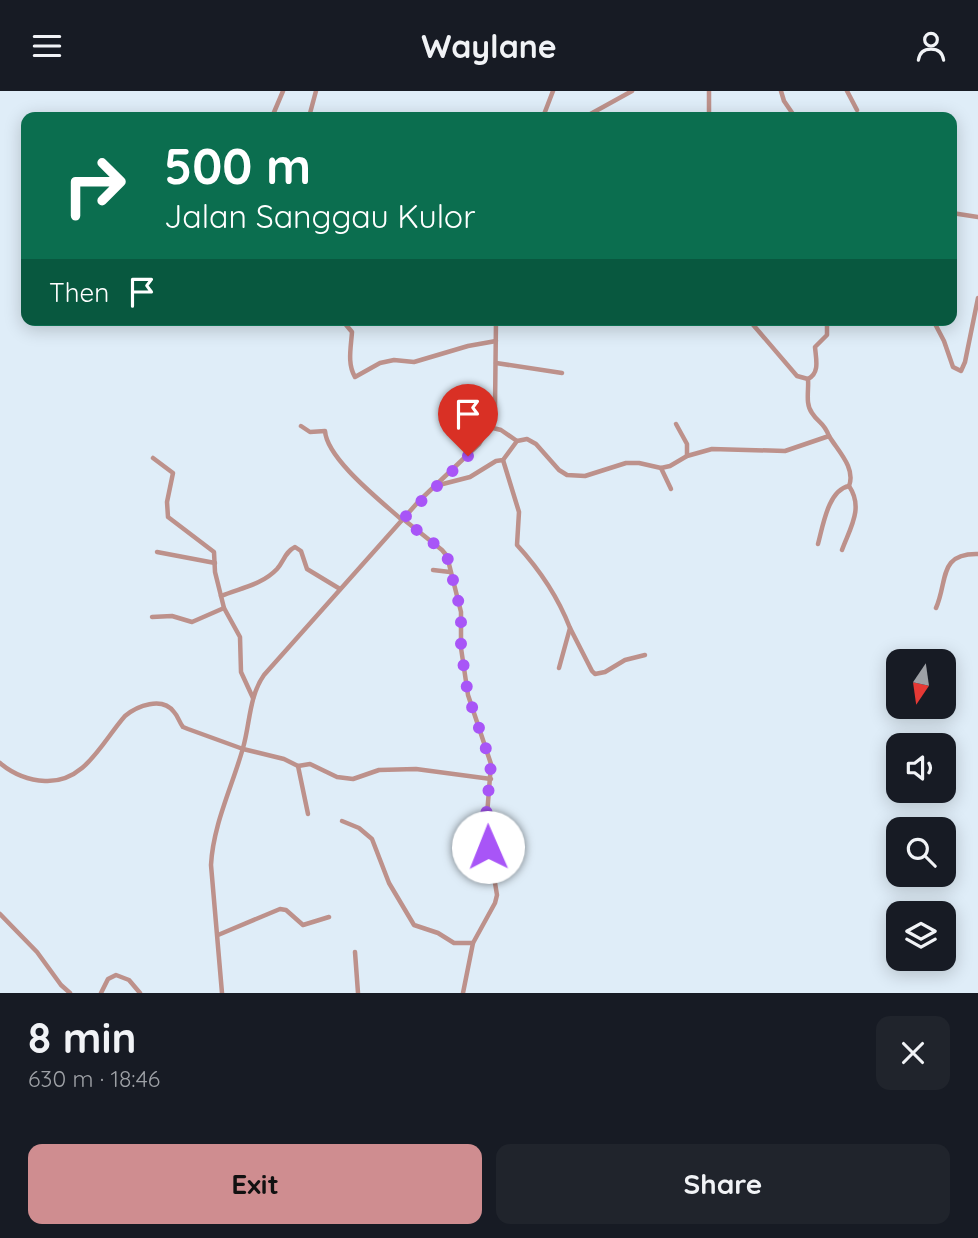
<!DOCTYPE html>
<html lang="en">
<head>
<meta charset="utf-8">
<style>
	:root { --surface:#171b24; --page:#20242c; --text:#f1f3f6; --muted:#9ea1a6; --accent:#cf8d90 }
	body { margin:0; font-family:Quicksand,sans-serif; background:var(--page); color:var(--text); height:100vh; display:flex; flex-direction:column; font-size:26px; white-space:nowrap }
	* { box-sizing:border-box; margin:0 }
	p { font-size:23px; color:var(--muted) }
	.icon { flex:none; width:38px; height:38px; fill:none; stroke:currentColor; stroke-width:2; stroke-linecap:round; stroke-linejoin:round }
	.map { position:relative; height:902px; overflow:hidden }
	.details { display:flex; flex-direction:column; background:var(--surface); flex:1 }
	.details>* { flex:none }
	.banner { position:absolute; left:21px; top:21px; width:936px; height:214px; border-radius:14px; box-shadow:0 4px 18px #0003; background:#0b6e4f; color:#fff; overflow:hidden }
	.needle { width:46px; rotate:193deg }
	.buttons { position:absolute; left:886px; top:558px; display:grid; gap:14px }
	.buttons a { display:grid; place-items:center; width:70px; height:70px; border-radius:14px; background:var(--surface); box-shadow:0 4px 18px #0003; font-size:35px }
	.pin { position:absolute; display:grid; place-items:center; width:60px; height:60px; color:#fff; margin:-72px -30px; border-radius:50% 50% 50% 0; rotate:-45deg; box-shadow:0 0 7px #0007 }
	.pin .icon { rotate:45deg }
	.me { position:absolute; width:77px; margin:-38px; rotate:359deg; stroke-linejoin:round; filter:drop-shadow(0 0 5px #0008) }
	.turn { display:flex; align-items:center; gap:24px; height:147px; padding:0 28px; font-size:32px }
	.turn .icon { width:91px; height:91px; stroke-width:2.5 }
	.turn b { display:block; font-size:49px; line-height:60px }
	.then { display:flex; align-items:center; height:66px; padding:0 28px; background:#0003; gap:14px; font-size:26px }
	.round { display:grid; place-items:center; flex:none; width:74px; height:74px; border-radius:14px; background:var(--page) }
	.headline { display:flex; align-items:center; justify-content:space-between; height:119px; padding:0 28px }
	h1 { font-size:42px; font-weight:700; line-height:52px }
	.primary-button { display:flex; gap:14px; margin-top:auto; padding:14px 28px }
	.primary-button a { flex:1; height:80px; border-radius:14px; background:var(--accent); color:#111; font-size:28px; font-weight:700; line-height:80px; text-align:center }
	.primary-button a+a { background:var(--page); color:var(--text) }
	header { display:flex; justify-content:space-between; align-items:center; height:91px; padding:0 28px; background:var(--surface); font-size:32px; font-weight:700 }
	.map>svg:first-child { display:block }
	.lines { fill:none; stroke-linecap:round; stroke-linejoin:round }
	.street { stroke:#bd918b; stroke-width:4.5 }
	.route { stroke:#a855f7; stroke-width:12; stroke-dasharray:0 21.6 }
</style>
</head>
<body>
<header><svg class="icon" aria-label="menu" viewBox="0 0 24 24"><path d="M4 6h16M4 12h16M4 18h16"/></svg>Waylane<svg class="icon" aria-label="person" viewBox="0 0 24 24"><circle cx="12" cy="8" r="4"/><path d="M4 21q1-7 8-7t8 7"/></svg></header>
<div class="map">
<svg width="978" height="902" viewBox="0 0 978 902">
	<rect width="100%" height="100%" fill="#dfedf8"/>
	<g class="lines">
		<g class="street">
			<polyline points="709,0 709,26"/>
			<polyline points="781,0 784,10 795,26"/>
			<polyline points="847,0 857,19"/>
			<polyline points="272,26 283,0"/>
			<polyline points="309,26 316,0"/>
			<polyline points="543,26 553,0"/>
			<polyline points="585,26 632,0"/>
			<polyline points="952,122 978,126"/>
			<path d="M342,229L352,241C351,256 347,273 355,286L380,272L394,269L414,271L468,255L496,250"/>
			<polyline points="749,229 797,285 808,288"/>
			<polyline points="933,229 944,250 953,276 961,280 965,271 978,207"/>
			<polyline points="496,272 562,282"/>
			<polyline points="676,333 687,353 687,365"/>
			<path d="M301,335L310,341L325,340C327,368 381,410 402,429"/>
			<polyline points="489,336 501,339 517,350"/>
			<path d="M829,345C838,360 856,377 849,395C864,417 850,437 842,459"/>
			<polyline points="153,367 173,382 167,411 168,426 214,461 215,481 224,517 240,546 241,581 253,607"/>
			<path d="M503,369L519,421L517,454C539,478 558,506 570,537L559,577"/>
			<polyline points="661,377 671,398"/>
			<path d="M435,395L470,386L496,370L503,369L517,350L527,348L536,353L559,379L567,384L585,385L626,372H639L661,377L670,375L687,365L712,358L785,360L829,345C823,330 819,333 812,322C805,313 809,299 808,288C820,282 816,268 815,256L827,244V229"/>
			<polyline points="403,428 442,459 447,465 461,521 461,557 468,604 491,673 486,737 497,804 495,812 473,852 463,902"/>
			<path d="M818,453C823,435 828,399 849,395"/>
			<polyline points="157,461 215,472"/>
			<polyline points="433,479 450,481"/>
			<path d="M221,505C240,497 262,494 277,478C284,470 285,461 295,456L301,460L307,478L340,498"/>
			<path d="M936,517C948,490 938,462 978,463"/>
			<polyline points="152,526 172,525 192,531 224,517"/>
			<polyline points="570,537 592,580 595,583 605,581 625,569 645,564"/>
			<path d="M0,672C13,683 28,689 45,690C85,692 102,651 125,625C137,615 162,605 174,621C178,625 179,631 183,636L188,638L243,658L284,668L298,675L310,673L337,686L353,688L379,679L416,678L491,688"/>
			<polyline points="298,675 308,723"/>
			<polyline points="342,730 359,737 372,748 389,792 414,834 438,842 454,852 473,852"/>
			<polyline points="0,823 37,861 61,894 70,902"/>
			<polyline points="218,844 280,818 286,819 303,834 329,826"/>
			<polyline points="355,861 358,902"/>
			<polyline points="101,902 108,888 116,884 129,889 140,902"/>
			<path d="M222,902L211,774C213,734 232,696 243,657C250,633 249,605 264,584L419,410L479,353L489,336L495,316L496,229"/>
		</g>
	</g>
	<g class="lines">
		<polyline class="route" points="468,365 403,428 442,459 447,465 461,521 461,557 468,604 491,673 485,737 488,756"/>
	</g>
</svg>
<div class="buttons">
<a><svg class="needle" viewBox="-14 -14 28 28"><path d="M0-13l5 13h-10z" fill="#e53935"/><path d="M0 13l5-13h-10z" fill="#9ea1a6"/></svg></a>
<a><svg class="icon" aria-label="sound" viewBox="0 0 24 24"><path d="M4 9h4l5-4v14l-5-4H4zM17 9q2 3 0 6"/></svg></a>
<a><svg class="icon" aria-label="search" viewBox="0 0 24 24"><circle cx="10" cy="10" r="6"/><path d="M15 15l6 6"/></svg></a>
<a><svg class="icon" aria-label="layers" viewBox="0 0 24 24"><path d="M12 4l9 5-9 5-9-5zM3 14l9 5 9-5"/></svg></a>
</div>
<div class="pin" style="left:468px;top:365px;background:#d93025"><svg class="icon" aria-label="arrive" viewBox="0 0 24 24"><path d="M6 21V4h12l-3 4 3 4H6"/></svg></div>
<svg class="me" style="left:488px;top:756px" viewBox="-20 -20 40 40"><circle r="19" fill="#fff"/><path d="M0-13L10 11 0 6-10 11z" fill="#a855f7"/></svg>
<div class="banner">
<div class="turn"><svg class="icon" aria-label="right" viewBox="0 0 24 24"><path d="M7 20v-9h11M14 6l5 5-5 5"/></svg><div><b>500 m</b>Jalan Sanggau Kulor</div></div>
<div class="then">Then<svg class="icon" aria-label="arrive" viewBox="0 0 24 24"><path d="M6 21V4h12l-3 4 3 4H6"/></svg></div>
</div>
</div>
<section class="details">
<div class="headline"><div><h1>8 min</h1><p>630 m · 18:46</p></div><a class="round"><svg class="icon" aria-label="close" viewBox="0 0 24 24"><path d="M6 6l12 12M18 6L6 18"/></svg></a></div>
<div class="primary-button"><a>Exit</a><a>Share</a></div>
</section>
</body>
</html>
